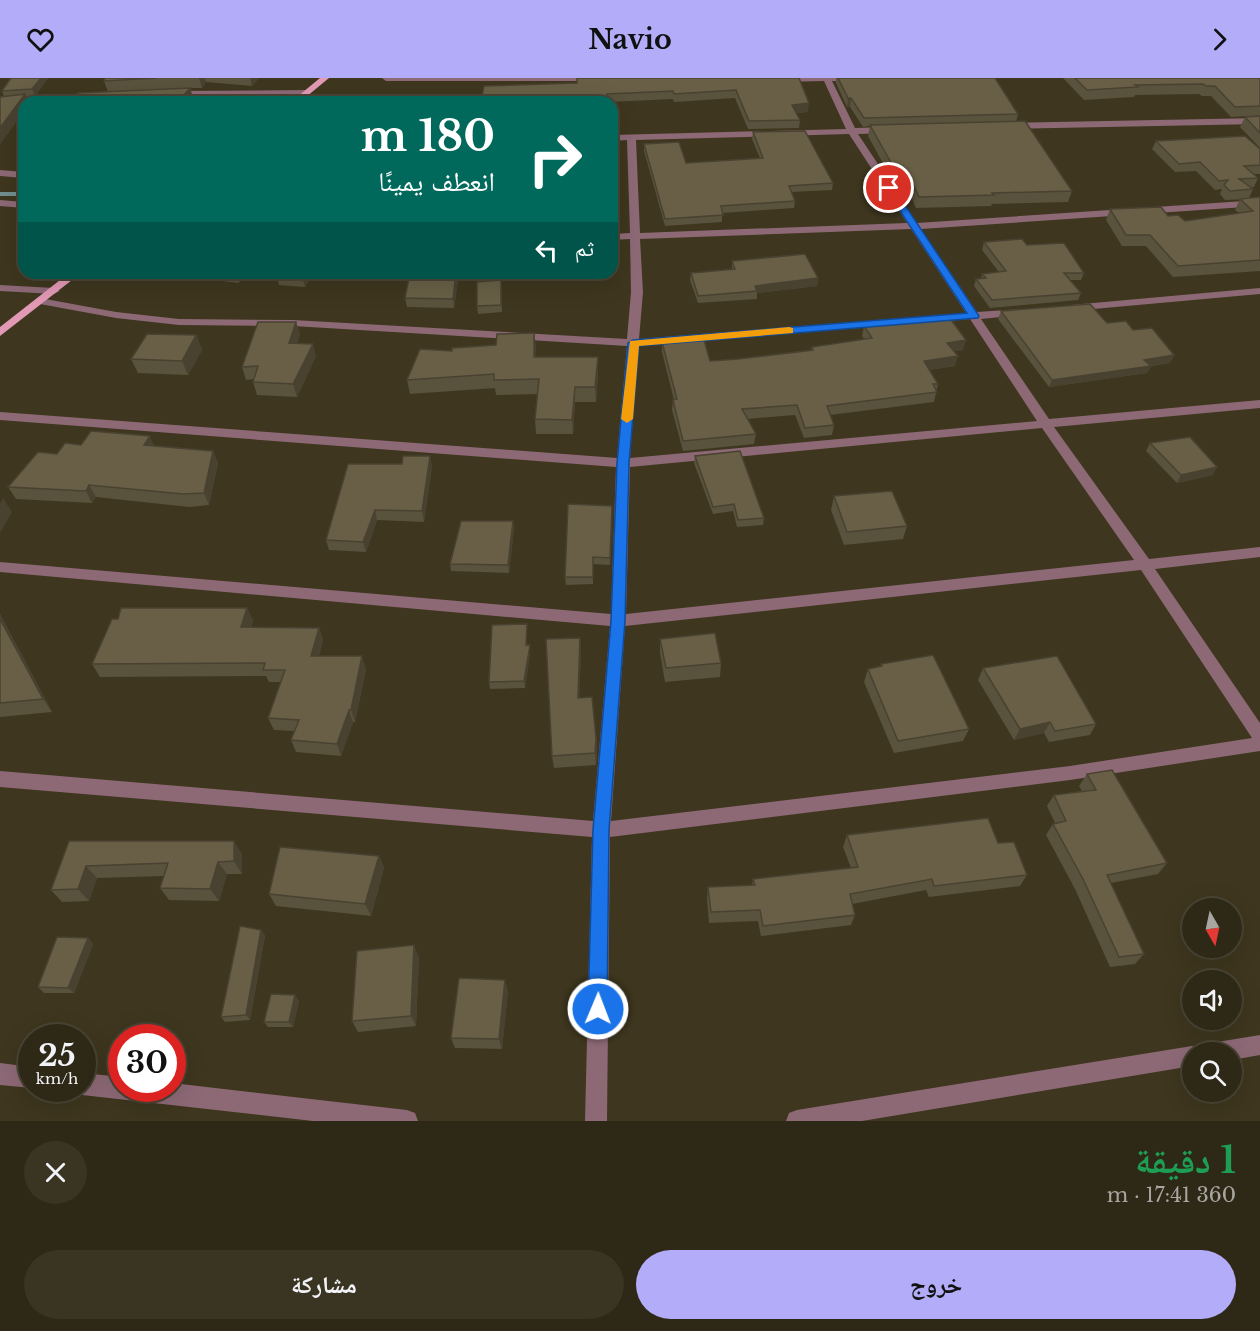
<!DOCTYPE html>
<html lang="ar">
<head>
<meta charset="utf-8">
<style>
	:root { --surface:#2e2816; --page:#3a3423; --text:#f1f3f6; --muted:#a7a6a1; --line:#494435; --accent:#b3acf9 }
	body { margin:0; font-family:"Libre Baskerville","Noto Naskh Arabic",serif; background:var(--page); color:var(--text); direction:rtl; height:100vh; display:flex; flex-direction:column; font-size:22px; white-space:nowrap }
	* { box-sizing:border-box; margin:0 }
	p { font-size:20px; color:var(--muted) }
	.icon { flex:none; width:33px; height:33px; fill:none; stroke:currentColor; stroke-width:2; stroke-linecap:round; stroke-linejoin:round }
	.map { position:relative; height:1043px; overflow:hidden; direction:ltr }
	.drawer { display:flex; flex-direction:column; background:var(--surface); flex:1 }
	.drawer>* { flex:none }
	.guide { position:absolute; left:18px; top:18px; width:600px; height:183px; border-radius:18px; box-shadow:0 6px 24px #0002,0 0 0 2px var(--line); direction:rtl; background:#00695c; color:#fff; overflow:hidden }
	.needle { width:39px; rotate:171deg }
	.controls { position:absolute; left:1182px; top:820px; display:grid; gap:12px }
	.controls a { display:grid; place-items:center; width:60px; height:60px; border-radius:50%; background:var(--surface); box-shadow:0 6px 24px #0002,0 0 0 2px var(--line); font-size:30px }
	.speed { position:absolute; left:18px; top:946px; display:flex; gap:12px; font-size:30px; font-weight:700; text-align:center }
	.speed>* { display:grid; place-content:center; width:78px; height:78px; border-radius:50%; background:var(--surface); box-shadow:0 6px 24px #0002,0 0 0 2px var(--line); line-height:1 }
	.speed small { font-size:15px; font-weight:400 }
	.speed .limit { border:9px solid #d22; background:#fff; color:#111 }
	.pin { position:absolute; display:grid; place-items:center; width:51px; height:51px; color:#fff; margin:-26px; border:3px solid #fff; border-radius:50%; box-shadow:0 2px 6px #0007 }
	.me { position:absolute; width:66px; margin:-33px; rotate:1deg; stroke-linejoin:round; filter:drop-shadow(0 0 4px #0008) }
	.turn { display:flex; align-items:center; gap:21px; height:126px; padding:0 24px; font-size:27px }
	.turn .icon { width:78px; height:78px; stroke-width:2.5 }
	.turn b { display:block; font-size:42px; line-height:51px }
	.then { display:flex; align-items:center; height:57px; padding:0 24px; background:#0003; gap:12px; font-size:22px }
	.round { display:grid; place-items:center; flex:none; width:63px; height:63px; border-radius:32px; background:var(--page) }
	.summary { display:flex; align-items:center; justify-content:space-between; height:102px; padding:0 24px }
	h1 { font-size:36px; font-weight:700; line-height:45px; color:#1e9e55 }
	.action { display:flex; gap:12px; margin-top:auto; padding:12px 24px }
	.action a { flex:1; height:69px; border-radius:36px; background:var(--accent); color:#111; font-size:24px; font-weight:700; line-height:69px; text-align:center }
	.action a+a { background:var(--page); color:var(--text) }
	header { display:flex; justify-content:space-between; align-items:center; height:78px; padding:0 24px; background:var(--accent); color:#111; font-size:27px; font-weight:700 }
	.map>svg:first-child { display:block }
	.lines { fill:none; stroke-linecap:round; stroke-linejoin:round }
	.stream { fill:#71908d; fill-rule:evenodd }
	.minor { fill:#8d6976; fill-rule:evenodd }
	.major { fill:#e299b5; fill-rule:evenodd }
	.wall { fill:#59523c }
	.shaded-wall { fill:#494231 }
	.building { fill:#685f46; stroke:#494231; stroke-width:1.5 }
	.route { fill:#1a73e8; stroke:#114b97; stroke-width:1.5 }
	.slow { fill:#f59e0b }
</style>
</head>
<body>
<header><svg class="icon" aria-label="forward" viewBox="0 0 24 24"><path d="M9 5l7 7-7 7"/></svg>Navio<svg class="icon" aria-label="heart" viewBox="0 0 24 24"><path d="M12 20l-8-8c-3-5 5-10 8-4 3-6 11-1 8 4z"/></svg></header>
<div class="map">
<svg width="1260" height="1043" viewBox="0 0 1260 1043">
	<rect width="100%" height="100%" fill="#3e361e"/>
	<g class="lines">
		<rect class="stream" x="0" y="114" width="24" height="4"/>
		<g class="minor">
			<polygon points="382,0 600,0 596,3 386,3"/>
			<path d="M776,0H882L878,3H832L855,50L888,49L893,52L888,55L858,56L917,145L1260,122V128L921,151L977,234L1021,231L1027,234L1021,237L981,241L1049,341L1260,322V330L1054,349L1149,481L1260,469V479L1155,491L1260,645V673L1070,702L610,759L607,1043H585L592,759L0,709V693L593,743L610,548L0,494V484L611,536L616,389L0,342V334L617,380L627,268L293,248L179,247L116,240L40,226L34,223L40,220L116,234L179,241L293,242L627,261L631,214L630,161L612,162V156L630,155L627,62L612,63V57L846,51L824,3L779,4ZM849,56L907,145L640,155L636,62ZM911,151L966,235L639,261L643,214L640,161ZM970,241L1037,343L630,380L638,268ZM1042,350L1134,482L626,536L630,389ZM1141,492L1252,660L1070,688L611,743L625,548Z"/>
			<polygon points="307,12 310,13 310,17 171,19 167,16 171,13"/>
			<polygon points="90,16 93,17 93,21 24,24 24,26 0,28 0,22"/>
			<polygon points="1260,40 1260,46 1008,51 1004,48 1008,45"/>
			<polygon points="0,92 24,94 24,100 0,98"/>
			<polygon points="0,122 24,124 24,130 0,128"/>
			<polygon points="0,207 54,210 60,213 54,216 0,213"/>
			<polygon points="1260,210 1260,216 1071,233 1065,230 1071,227"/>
			<polygon points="1260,957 1260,977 1232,982 1232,975 1192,975 1192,988 862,1043 786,1043 789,1035 797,1032 1192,968 1199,971 1201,974 1204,968 1211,965"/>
			<polygon points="0,985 32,989 32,1010 0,1007"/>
			<polygon points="82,995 122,999 122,1011 172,1011 172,1005 407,1032 415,1035 418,1043 313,1043 82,1017 73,1011 82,1011"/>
		</g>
		<g class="major">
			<polygon points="320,0 329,0 300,24 291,24"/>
			<polygon points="69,195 81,195 0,258 0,249"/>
		</g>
	</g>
	<g class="wall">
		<polygon points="11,0 48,0 35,18 26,18 28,24 24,24 24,33 0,66 0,19 4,18 2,13"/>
		<polygon points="105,0 259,0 252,8 206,4 202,10 190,10 193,20 108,14 104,3"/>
		<polygon points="799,0 808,34 796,35 800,42 799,50 748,51 735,20 674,24 673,21 609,24 577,5"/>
		<polygon points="836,0 995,0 1018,36 1016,44 1072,113 1068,124 992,126 991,128 916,130 907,109 897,111 868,58 870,48 863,49 850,29 847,29 836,5"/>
		<polygon points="1063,0 1260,0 1260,70 1240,49 1245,39 1250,38 1231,39 1211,18 1202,18 1199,16 1135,17 1134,19 1084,22"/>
		<polygon points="753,54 833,105 832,112 792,114 795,123 794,130 722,135 722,144 665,148 644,73 644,66 686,85 760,80 752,61"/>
		<polygon points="612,55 620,69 620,77 612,77"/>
		<polygon points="1156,63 1260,71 1260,96 1253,96 1258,100 1254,109 1250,109 1253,111 1249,120 1260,119 1260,193 1173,199 1146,168 1122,168 1106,142 1110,131 1168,138 1185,143 1239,135 1235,132 1240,121 1246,121 1225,122 1220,116 1222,111 1215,112 1196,93 1175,94 1152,71"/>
		<polygon points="984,164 1027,167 1084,195 1081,202 1070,202 1081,215 1078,222 990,230 974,208 976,201 981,201 982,196 999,194 982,172"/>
		<polygon points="732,183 818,200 817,208 757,215 757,221 698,225 690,202 691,195 732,192"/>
		<polygon points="169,195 245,195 239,205 170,197"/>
		<polygon points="276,195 313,195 305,209 279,207"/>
		<polygon points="410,195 459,195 454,230 407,229 405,220"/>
		<polygon points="501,209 502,234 478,236 477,228"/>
		<polygon points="1001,233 1107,245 1133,252 1174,277 1170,285 1151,288 1147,295 1049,309 998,241"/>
		<polygon points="296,244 300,256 297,265 316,278 297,319 257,317 253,304 254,301 246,302 242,289"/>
		<polygon points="864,248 963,272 954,273 955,288 929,292 938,306 934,324 830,337 834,347 832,357 804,360 795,337 747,341 756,356 754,366 683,373 672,332 673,322 674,322 662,274 662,264 710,283 738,281 811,272 812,269 864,261 862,258"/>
		<polygon points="196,257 202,272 188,297 138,295 131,281"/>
		<polygon points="536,269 535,279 598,279 598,294 596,324 575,324 573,356 536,356 535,341 538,316 496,317 495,310 410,316 407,302 452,273"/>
		<polygon points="1150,365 1213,397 1177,405 1146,373"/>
		<polygon points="81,367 154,368 213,373 218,385 209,427 189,429 96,419 92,425 16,421 8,409 57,376"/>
		<polygon points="695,378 764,440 763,447 737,449 733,433 713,436 694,385"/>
		<polygon points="432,388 424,444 377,442 366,474 329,472 326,462"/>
		<polygon points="834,418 907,448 903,461 844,467 831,432"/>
		<polygon points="612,435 610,487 593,486 593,506 566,507 565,499"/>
		<polygon points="513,443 514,450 509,495 451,493 450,486"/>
		<polygon points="247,530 253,543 251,549 319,550 323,562 319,578 366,591 355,644 353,644 341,678 296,674 291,662 294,653 274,652 268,640 281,604 269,604 266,598 100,599 92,586 118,541"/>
		<polygon points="0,536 52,634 0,639"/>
		<polygon points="527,546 527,567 530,575 525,610 490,611 489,604"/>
		<polygon points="580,560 581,573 579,620 596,660 597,673 596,687 554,690 552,678"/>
		<polygon points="660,561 721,585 720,599 665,604 660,575"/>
		<polygon points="881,586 969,651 963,663 894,675 864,604 868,591 880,589"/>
		<polygon points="983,590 1096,646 1090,657 1049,664 1044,655 1014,662 978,602"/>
		<polygon points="1087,696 1167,785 1158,796 1111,805 1144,876 1135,886 1110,889 1075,811 1046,757 1053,746 1055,745 1047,728 1054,717 1082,713 1079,708"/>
		<polygon points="847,757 998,765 1027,797 1020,808 929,819 926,812 852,826 855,837 851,847 761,858 758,843 709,845 707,820 708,809 752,807 753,801 851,790 843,769"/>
		<polygon points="69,763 242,776 242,796 227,796 219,823 169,822 160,810 164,798 97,800 89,823 62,824 51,812"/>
		<polygon points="379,778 384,790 371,838 276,828 269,816"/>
		<polygon points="261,852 265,858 250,942 225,944 221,939"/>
		<polygon points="88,860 93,866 74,915 44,915 38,909"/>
		<polygon points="419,879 416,948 358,954 352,943"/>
		<polygon points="508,913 502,971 455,970 451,960"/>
		<polygon points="299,923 293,949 268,949 264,944"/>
	</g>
	<g class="shaded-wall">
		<polygon points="41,0 48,0 35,18 32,11"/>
		<polygon points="199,0 205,0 206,4 202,10"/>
		<polygon points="250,0 259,0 252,8"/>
		<polygon points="190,10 193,20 191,24 178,24"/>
		<polygon points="25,16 28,24 24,24 24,33 0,66 0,50"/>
		<polygon points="848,20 851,20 850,29 847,29"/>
		<polygon points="809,25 808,34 791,35 792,27"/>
		<polygon points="614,46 614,55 612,55 612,47"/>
		<polygon points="909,98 907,109 897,111 899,99"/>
		<polygon points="236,195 245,195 239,205"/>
		<polygon points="301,195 313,195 305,209"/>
		<polygon points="456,195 459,195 454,230 453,221"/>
		<polygon points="818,200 817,208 757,215 755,208"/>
		<polygon points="296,244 300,256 293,277 289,265"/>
		<polygon points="534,255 536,269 535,293 534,279"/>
		<polygon points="196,257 202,272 188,297 182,283"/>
		<polygon points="966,262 963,272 944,275 947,265"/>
		<polygon points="313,266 316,278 297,319 293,306"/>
		<polygon points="1174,277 1170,285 1141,289 1144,282"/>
		<polygon points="958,278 955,288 921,293 924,283"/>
		<polygon points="598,279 598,294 596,324 595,309"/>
		<polygon points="1151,288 1147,295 1049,309 1052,302"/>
		<polygon points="575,309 575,324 573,356 572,342"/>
		<polygon points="150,358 155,370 144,367"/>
		<polygon points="213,373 218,385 209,427 204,415"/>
		<polygon points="430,378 432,388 424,444 422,433"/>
		<polygon points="1217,389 1213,397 1177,405 1181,397"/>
		<polygon points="89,407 96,419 92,425 86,413"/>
		<polygon points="3,420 12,434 0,455 0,426"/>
		<polygon points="375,432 377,442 366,474 363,464"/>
		<polygon points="513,443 514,450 509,495 508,487"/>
		<polygon points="247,530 253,543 247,562 241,549"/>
		<polygon points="0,536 52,634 43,621 0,541"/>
		<polygon points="319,550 323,562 316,591 311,578"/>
		<polygon points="580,560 581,573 579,633 578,620"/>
		<polygon points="530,567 530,575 525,610 524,603"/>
		<polygon points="362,578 366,591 355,644 351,632"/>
		<polygon points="349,632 353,644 341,678 337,666"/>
		<polygon points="1050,644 1044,655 1014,662 1020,651"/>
		<polygon points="596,660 597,673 596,687 595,675"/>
		<polygon points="234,763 242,776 242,796 234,783"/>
		<polygon points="379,778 384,790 371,838 365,826"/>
		<polygon points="218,784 227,796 219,823 210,811"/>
		<polygon points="86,788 97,800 89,823 78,811"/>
		<polygon points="261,852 265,858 250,942 246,937"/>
		<polygon points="88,860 93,866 74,915 68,910"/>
		<polygon points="414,867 419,879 416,948 411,938"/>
		<polygon points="505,902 508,913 502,971 499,961"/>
		<polygon points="295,917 299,923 293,949 289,944"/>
	</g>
	<g class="building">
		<polygon points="11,0 41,0 32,11 2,13"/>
		<polygon points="105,0 157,0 104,3"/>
		<polygon points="577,0 799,0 809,25 792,27 800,42 749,43 736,12 674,16 673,13 607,16 609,24 481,24 484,8 577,5"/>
		<polygon points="838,0 995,0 1018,36 864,40 851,20 848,20"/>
		<polygon points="1075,0 1260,0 1260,28 1235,29 1215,8 1206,8 1203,6 1135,7 1138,9 1087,12"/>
		<polygon points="190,10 178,24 67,24 78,15"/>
		<polygon points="25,16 0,50 0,19"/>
		<polygon points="612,37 614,46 612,47"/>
		<polygon points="1260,38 1260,55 1245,39"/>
		<polygon points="1025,43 1072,113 992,115 994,117 919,119 909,98 899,99 870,47"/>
		<polygon points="805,53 833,105 789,108 795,123 721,128 723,137 665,141 644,66 679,64 686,85 763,80 753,54"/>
		<polygon points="612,55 617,57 620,69 612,69"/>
		<polygon points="1245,58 1260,71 1260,87 1244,88 1258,100 1239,101 1253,111 1230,113 1224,107 1228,102 1219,103 1200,84 1179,86 1156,63"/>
		<polygon points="1260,119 1260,182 1178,188 1150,157 1126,157 1110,131 1161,129 1168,138 1178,137 1185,143 1253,133 1240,121"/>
		<polygon points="1022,161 1027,167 1064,165 1084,195 1064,195 1081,215 992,222 976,201 986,200 982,196 1006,193 984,164"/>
		<polygon points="805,176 818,200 755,208 757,213 698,218 691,195 735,191 732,183"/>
		<polygon points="410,195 456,195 453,221 405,220"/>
		<polygon points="501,202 501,227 477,228 477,204"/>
		<polygon points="1090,226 1107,245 1126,243 1133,252 1152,250 1174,277 1144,282 1151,288 1052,302 1001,233"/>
		<polygon points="949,239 966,262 947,265 958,278 924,283 938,306 933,306 937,314 827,328 834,347 805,350 797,327 742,331 756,356 683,363 673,322 677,321 662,264 704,262 710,283 738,281 813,272 812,269 872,260 864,248"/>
		<polygon points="258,244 296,244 289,265 313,266 293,306 253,304 258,288 242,289"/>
		<polygon points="534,255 534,279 598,279 595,309 575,309 572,342 535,341 539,301 494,302 494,296 407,302 420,271 452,273 452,270 496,267 497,256"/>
		<polygon points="147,256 196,257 182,283 131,281"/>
		<polygon points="91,353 150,358 144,367 213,373 204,415 183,416 89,407 86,413 8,409 38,374 57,376 65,365 81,367"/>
		<polygon points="1190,359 1217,389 1181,397 1150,365"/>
		<polygon points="740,373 764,440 738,442 734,426 713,429 695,378"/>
		<polygon points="403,378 430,378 422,433 375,432 363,464 326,462 348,386 402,386"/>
		<polygon points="892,413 907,448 847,454 834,418"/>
		<polygon points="568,426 612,428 610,480 593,479 593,499 565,499"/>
		<polygon points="461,443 513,443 508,487 450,486"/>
		<polygon points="121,530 247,530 241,549 319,550 311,578 362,578 351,632 349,632 337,666 291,662 299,642 268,640 285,592 263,592 265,585 92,586 112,541 118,541"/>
		<polygon points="0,541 43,621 0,625"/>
		<polygon points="527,546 526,567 530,567 524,603 489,604 492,547"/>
		<polygon points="715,555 721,585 666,590 660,561"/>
		<polygon points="580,560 578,620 592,619 596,660 595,675 552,678 546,561"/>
		<polygon points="933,577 969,651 898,663 868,591 882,588 881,586"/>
		<polygon points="1057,578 1096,646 1055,653 1050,644 1020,651 983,590"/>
		<polygon points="1112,692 1167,785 1107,797 1144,876 1119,879 1083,801 1053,746 1066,743 1054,717 1096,712 1087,696"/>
		<polygon points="988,740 998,765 1014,764 1027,797 934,808 932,801 850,816 855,837 763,848 760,832 711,834 708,809 755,807 753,801 858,789 847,757"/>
		<polygon points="69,763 234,763 234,783 218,784 210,811 160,810 168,785 86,788 78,811 51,812"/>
		<polygon points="280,769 379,778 365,826 269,816"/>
		<polygon points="240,848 261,852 246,937 221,939"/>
		<polygon points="57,859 88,860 68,910 38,909"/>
		<polygon points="414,867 411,938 352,943 357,873"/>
		<polygon points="459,900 505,902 499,961 451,960"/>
		<polygon points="271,916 295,917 289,944 264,944"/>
	</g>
	<polygon class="route" points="889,107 892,108 979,238 978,240 639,268 629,385 625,543 609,752 607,931 604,938 598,940 591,938 588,931 593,752 611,543 617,385 628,265 633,262 967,235 885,110"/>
	<polygon class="slow" points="789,249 793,250 793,255 639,268 633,341 627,345 621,341 630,263"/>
</svg>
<div class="controls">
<a><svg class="needle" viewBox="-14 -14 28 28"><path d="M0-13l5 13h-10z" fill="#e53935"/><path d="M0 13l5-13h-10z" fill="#a7a6a1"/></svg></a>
<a><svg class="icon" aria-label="sound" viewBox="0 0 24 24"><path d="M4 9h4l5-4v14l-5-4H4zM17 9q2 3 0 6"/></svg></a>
<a><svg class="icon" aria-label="search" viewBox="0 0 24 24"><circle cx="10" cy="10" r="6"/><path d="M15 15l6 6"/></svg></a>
</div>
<div class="speed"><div>25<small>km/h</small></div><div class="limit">30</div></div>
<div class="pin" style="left:889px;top:110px;background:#d93025"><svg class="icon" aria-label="arrive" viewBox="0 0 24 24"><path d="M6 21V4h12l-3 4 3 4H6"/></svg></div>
<svg class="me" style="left:598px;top:931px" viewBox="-20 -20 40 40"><circle r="17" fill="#1a73e8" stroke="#fff" stroke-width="3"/><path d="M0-11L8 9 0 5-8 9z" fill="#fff"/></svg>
<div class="guide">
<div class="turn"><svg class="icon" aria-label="right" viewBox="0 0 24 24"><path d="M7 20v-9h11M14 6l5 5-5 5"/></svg><div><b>180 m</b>انعطف يمينًا</div></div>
<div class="then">ثم<svg class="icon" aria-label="left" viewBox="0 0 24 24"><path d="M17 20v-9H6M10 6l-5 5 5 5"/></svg></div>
</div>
</div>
<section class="drawer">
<div class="summary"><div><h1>1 دقيقة</h1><p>360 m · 17:41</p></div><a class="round"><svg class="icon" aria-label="close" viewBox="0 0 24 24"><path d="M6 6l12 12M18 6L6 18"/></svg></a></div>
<div class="action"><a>خروج</a><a>مشاركة</a></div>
</section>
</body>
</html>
